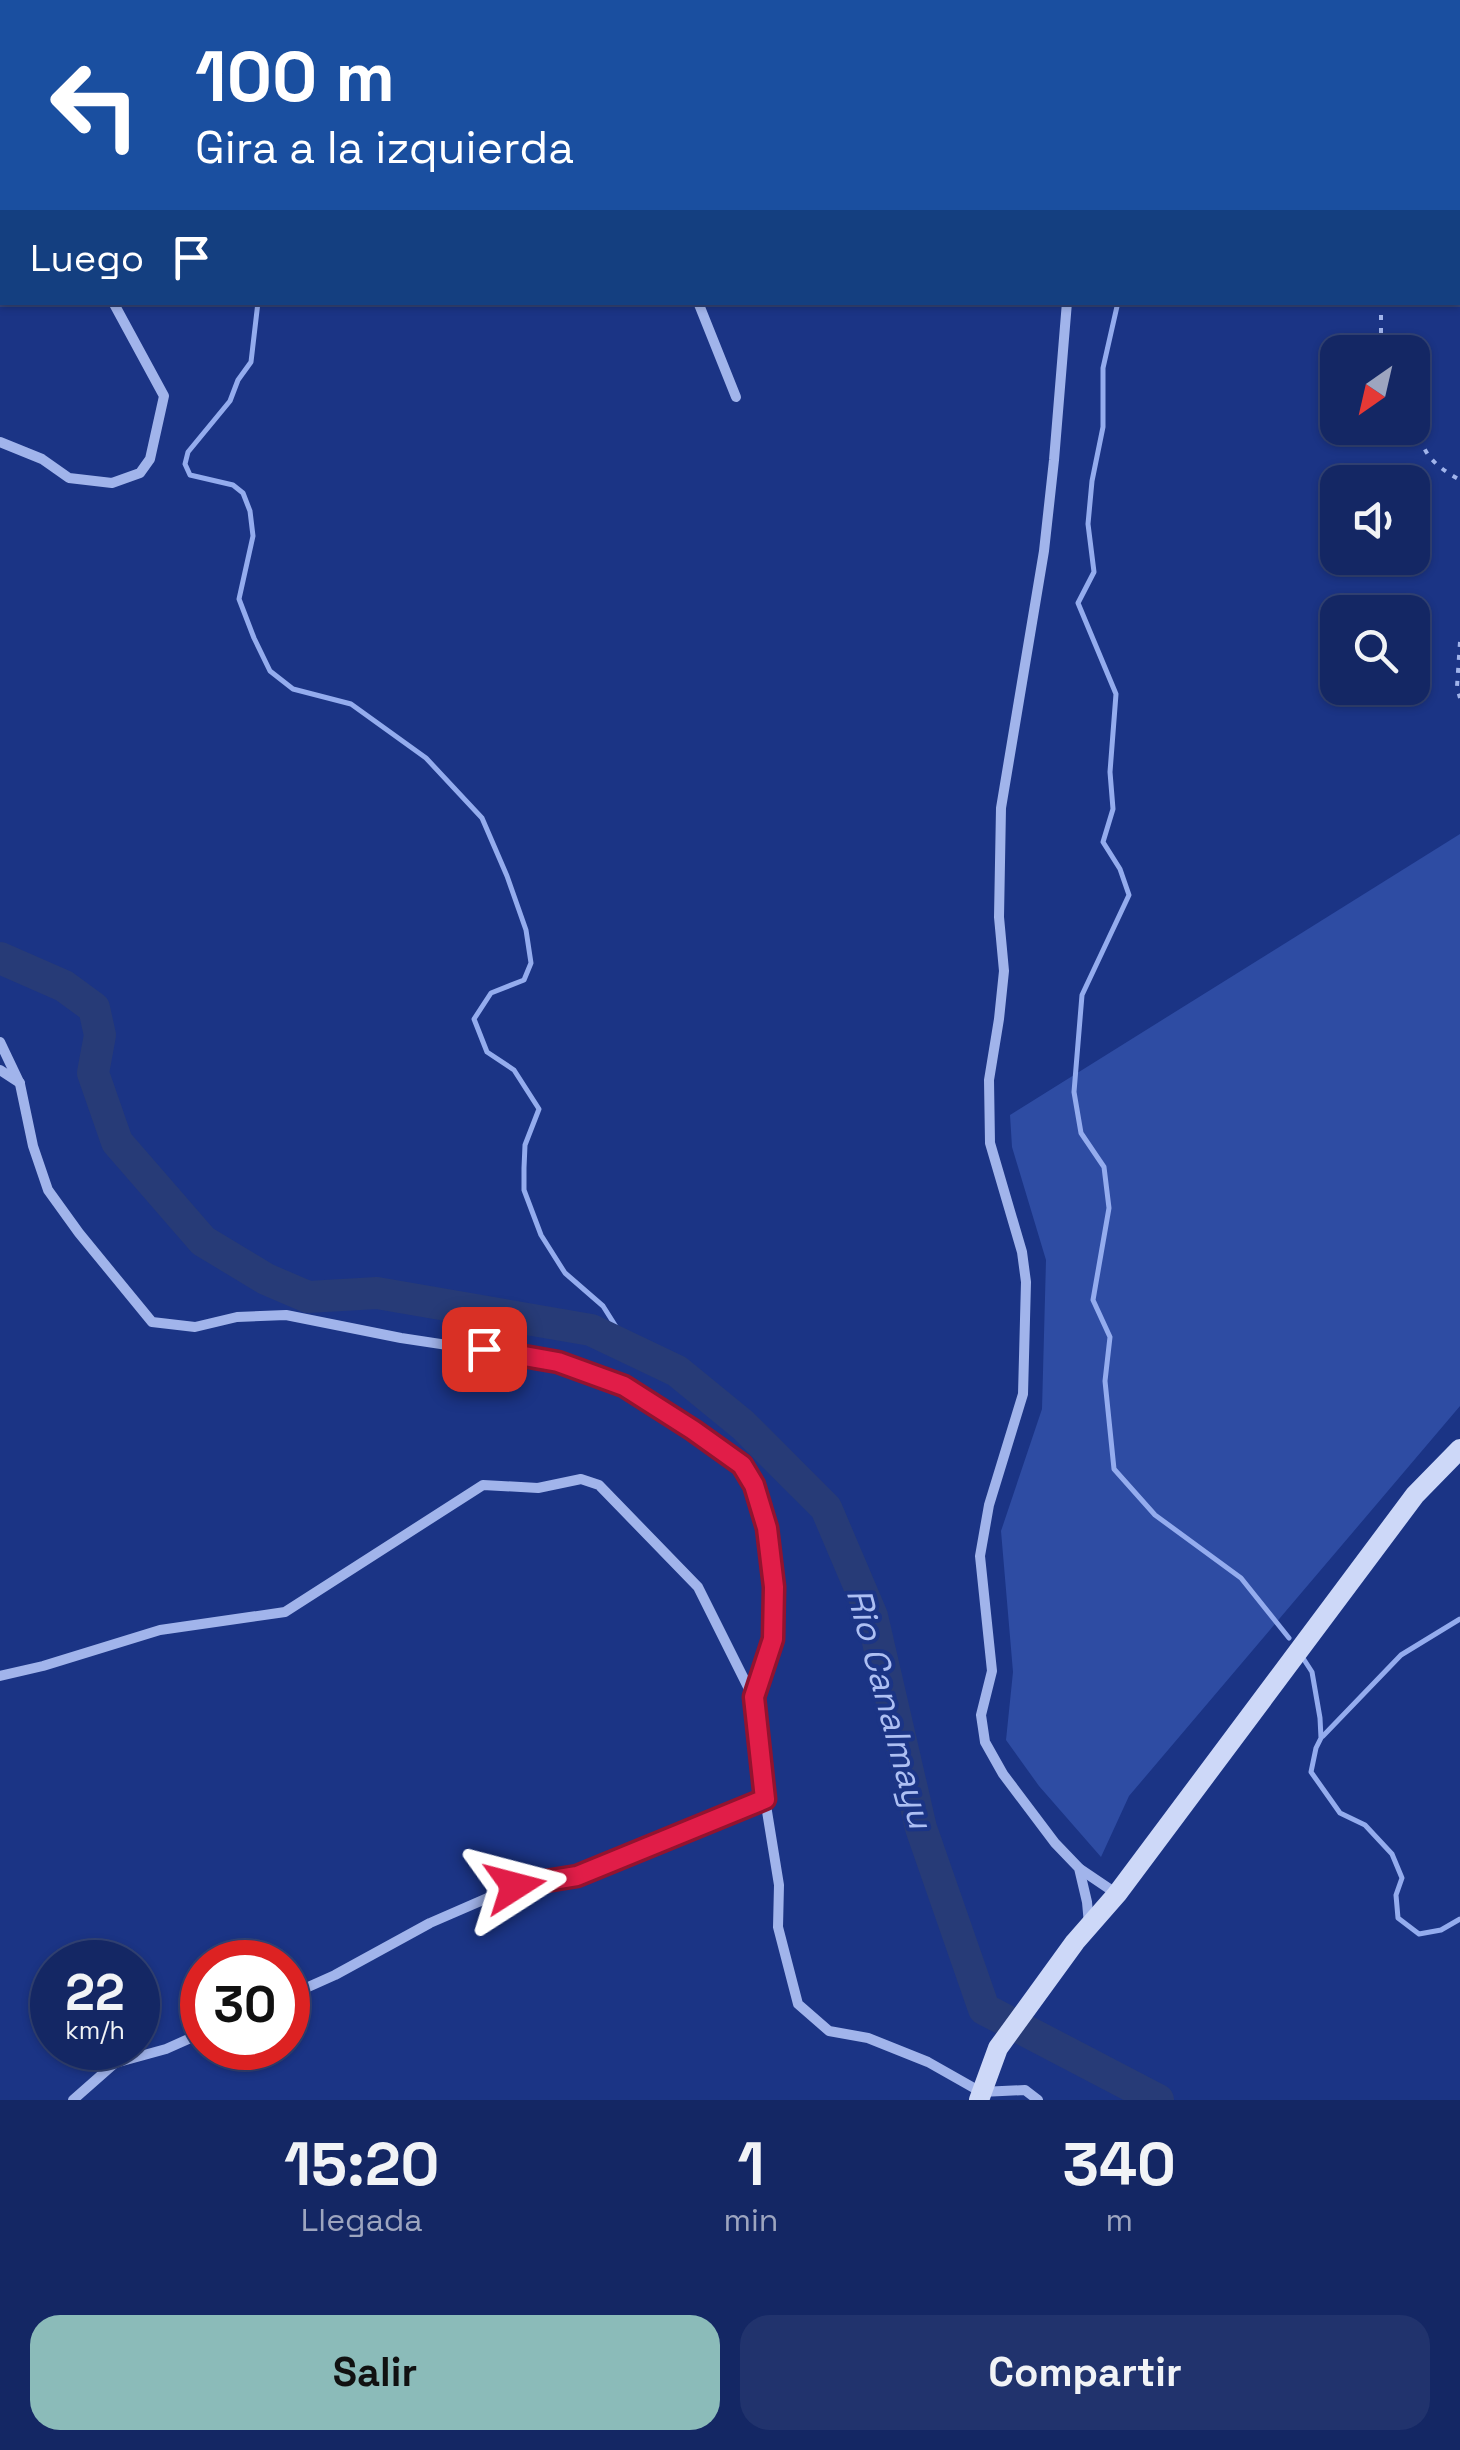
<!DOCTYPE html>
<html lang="es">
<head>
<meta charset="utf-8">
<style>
	:root { --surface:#142764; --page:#21336d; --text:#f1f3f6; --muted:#9da5bf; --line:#334478; --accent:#8bbbb9 }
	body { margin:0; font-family:"Space Grotesk",sans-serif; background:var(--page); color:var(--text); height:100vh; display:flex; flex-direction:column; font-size:38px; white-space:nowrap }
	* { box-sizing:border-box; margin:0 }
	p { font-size:32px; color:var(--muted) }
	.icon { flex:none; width:55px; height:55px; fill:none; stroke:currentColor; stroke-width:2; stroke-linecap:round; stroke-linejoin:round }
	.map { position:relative; height:2100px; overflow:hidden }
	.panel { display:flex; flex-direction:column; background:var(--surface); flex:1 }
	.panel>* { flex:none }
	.top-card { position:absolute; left:0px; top:0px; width:1460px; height:305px; box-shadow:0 2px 8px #0004,0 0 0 2px var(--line); background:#1a4fa0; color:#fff; overflow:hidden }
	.needle { width:65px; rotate:214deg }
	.buttons { position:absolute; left:1320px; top:335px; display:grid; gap:20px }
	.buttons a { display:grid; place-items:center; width:110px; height:110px; border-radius:20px; background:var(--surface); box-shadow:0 2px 8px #0004,0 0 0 2px var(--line); font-size:50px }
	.speed { position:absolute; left:30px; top:1940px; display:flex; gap:20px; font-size:50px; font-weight:700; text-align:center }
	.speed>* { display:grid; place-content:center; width:130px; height:130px; border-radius:50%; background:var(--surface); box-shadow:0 2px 8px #0004,0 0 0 2px var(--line); line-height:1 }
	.speed small { font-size:25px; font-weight:400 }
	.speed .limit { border:15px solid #d22; background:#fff; color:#111 }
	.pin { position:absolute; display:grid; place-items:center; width:85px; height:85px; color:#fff; margin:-42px; border-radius:20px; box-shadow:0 5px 15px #0006 }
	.me { position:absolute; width:110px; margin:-55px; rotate:81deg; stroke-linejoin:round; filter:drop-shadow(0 0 8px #0008) }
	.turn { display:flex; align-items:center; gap:35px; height:210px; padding:0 30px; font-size:45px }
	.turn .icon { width:130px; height:130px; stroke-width:2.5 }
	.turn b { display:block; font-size:70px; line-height:85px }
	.then { display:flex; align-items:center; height:95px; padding:0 30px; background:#0003; gap:20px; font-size:38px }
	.eta { display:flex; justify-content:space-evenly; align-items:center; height:170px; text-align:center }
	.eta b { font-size:60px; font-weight:600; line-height:70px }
	.action { display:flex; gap:20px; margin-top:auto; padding:20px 30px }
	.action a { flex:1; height:115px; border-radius:30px; background:var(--accent); color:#111; font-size:40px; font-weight:600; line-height:115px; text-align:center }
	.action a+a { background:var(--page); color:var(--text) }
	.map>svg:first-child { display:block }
	.green { fill:#2e4ca3 }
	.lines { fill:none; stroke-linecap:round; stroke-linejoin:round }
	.stream { stroke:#94acee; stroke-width:5 }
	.river { stroke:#273b77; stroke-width:32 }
	.path { stroke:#a1b4eb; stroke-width:4; stroke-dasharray:5 8; stroke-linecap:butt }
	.street { stroke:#a1b4eb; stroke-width:10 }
	.secondary { stroke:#cdd8f8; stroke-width:20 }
	.route-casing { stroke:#92132f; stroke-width:25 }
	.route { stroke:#e11d48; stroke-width:18 }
	.labels { text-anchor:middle; stroke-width:8; stroke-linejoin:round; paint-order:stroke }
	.water-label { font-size:35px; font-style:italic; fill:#adbff3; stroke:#1b3485 }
</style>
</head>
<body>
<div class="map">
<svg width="1460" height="2100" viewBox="0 0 1460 2100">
	<rect width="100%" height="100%" fill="#1b3485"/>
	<polygon class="green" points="1460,834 1460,1406 1129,1796 1101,1857 1039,1786 1006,1740 1013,1672 1001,1531 1042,1409 1046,1260 1012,1147 1010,1115"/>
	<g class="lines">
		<g class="stream">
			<polyline points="276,0 277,2"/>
			<polyline points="1144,2 1144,0"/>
			<polyline points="258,302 251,362 238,380 230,401 188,452 185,464 190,475 233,485 243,493 250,511 253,536 239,599 254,638 270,671 293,689 351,704 426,758 482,818 507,876 526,930 531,963 524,980 491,993 474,1019 487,1052 514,1070 539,1109 525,1145 524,1168 524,1190 541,1235 565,1273 603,1306 630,1349"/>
			<polyline points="1118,302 1103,368 1103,427 1092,481 1088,524 1094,572 1078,603 1116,694 1110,772 1113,809 1103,842 1120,869 1129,895 1082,995 1074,1092 1081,1133 1104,1167 1109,1208 1093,1300 1110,1337 1105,1381 1114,1469 1155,1515 1241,1578 1289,1638"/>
			<polyline points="1301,1655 1312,1672 1320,1718 1321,1738 1316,1748 1311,1772 1340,1813 1365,1825 1392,1854 1402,1878 1396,1895 1398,1918 1419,1934 1441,1930 1460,1919"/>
			<polyline points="1323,1736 1401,1655 1460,1619"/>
		</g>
		<polyline class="river" points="0,958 64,986 94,1008 100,1035 93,1073 117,1142 203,1241 266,1279 308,1297 377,1293 591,1330 677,1371 743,1425 826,1508 872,1616 921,1828 984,2009 1158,2100"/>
		<g class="path">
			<polyline points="784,2 784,0"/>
			<polyline points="1381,302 1381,341 1392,352"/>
			<path d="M1412,375L1419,382C1421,432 1409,452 1460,480"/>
			<polyline points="1460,642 1457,687 1460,698"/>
		</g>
		<g class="street">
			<polyline points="569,0 571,2"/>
			<polyline points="1115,2 1116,0"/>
			<polyline points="0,133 2,136"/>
			<polyline points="698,302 736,397"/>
			<polyline points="1067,302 1054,460 1044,551 1001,808 999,917 1004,971 999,1019 989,1080 990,1143 1022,1252 1026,1282 1023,1394 989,1505 980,1556 992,1671 981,1715 985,1742 1003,1774 1055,1843 1079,1868 1087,1902 1089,1924"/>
			<polyline points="0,442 42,459 69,478 112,483 140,473 150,459 164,396 113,302"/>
			<polyline points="0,1042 20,1084 33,1146 48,1190 79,1233 152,1322 195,1327 237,1317 286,1315 401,1338 559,1362 624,1386 693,1429 741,1465 754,1485 767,1528 775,1587 773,1639 753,1697"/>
			<polyline points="0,1070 20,1083"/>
			<polyline points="0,1676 43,1666 160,1630 285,1612 483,1485 538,1488 581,1479 599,1485 698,1587 753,1697 765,1799 779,1885 778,1927 798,2004 829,2031 868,2038 928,2062 981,2092 1025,2090 1038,2100"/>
			<polyline points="1080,1869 1117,1894"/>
			<polyline points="288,1996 335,1975 430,1923 515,1886 577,1876 765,1799"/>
			<polyline points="73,2100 115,2063 166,2049 202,2033"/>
		</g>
		<polyline class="secondary" points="979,2100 998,2048 1075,1942 1117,1894 1415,1495 1460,1449"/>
	</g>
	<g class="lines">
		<g class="route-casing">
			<polyline id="route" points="484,1349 558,1362 624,1386 693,1430 742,1465 754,1485 767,1528 774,1587 773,1639 754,1697 765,1799 577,1876 515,1886"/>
		</g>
		<use href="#route" class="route"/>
	</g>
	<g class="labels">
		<g class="water-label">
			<text transform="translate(890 1708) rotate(75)" y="12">Rio Canalmayu</text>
		</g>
	</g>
</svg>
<div class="buttons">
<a><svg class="needle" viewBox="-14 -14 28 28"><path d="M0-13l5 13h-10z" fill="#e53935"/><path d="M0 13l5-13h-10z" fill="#9da5bf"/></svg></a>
<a><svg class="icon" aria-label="sound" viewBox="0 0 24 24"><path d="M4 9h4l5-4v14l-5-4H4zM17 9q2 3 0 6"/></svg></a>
<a><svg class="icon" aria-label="search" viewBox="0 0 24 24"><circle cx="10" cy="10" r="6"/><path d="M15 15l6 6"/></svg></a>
</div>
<div class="speed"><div>22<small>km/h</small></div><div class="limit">30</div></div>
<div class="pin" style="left:484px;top:1349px;background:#d93025"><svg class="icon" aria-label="arrive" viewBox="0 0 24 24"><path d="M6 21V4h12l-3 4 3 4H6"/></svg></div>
<svg class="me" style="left:515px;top:1886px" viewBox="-20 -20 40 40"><path d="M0-17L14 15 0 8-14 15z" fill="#e11d48" stroke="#fff" stroke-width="4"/></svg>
<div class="top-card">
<div class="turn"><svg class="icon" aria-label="left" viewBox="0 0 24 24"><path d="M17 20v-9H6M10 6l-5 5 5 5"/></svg><div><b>100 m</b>Gira a la izquierda</div></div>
<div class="then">Luego<svg class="icon" aria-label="arrive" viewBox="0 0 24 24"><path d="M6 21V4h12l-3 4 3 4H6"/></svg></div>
</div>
</div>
<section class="panel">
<div class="eta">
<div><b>15:20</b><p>Llegada</p></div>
<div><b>1</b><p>min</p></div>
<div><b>340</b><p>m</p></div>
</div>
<div class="action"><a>Salir</a><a>Compartir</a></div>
</section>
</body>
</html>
